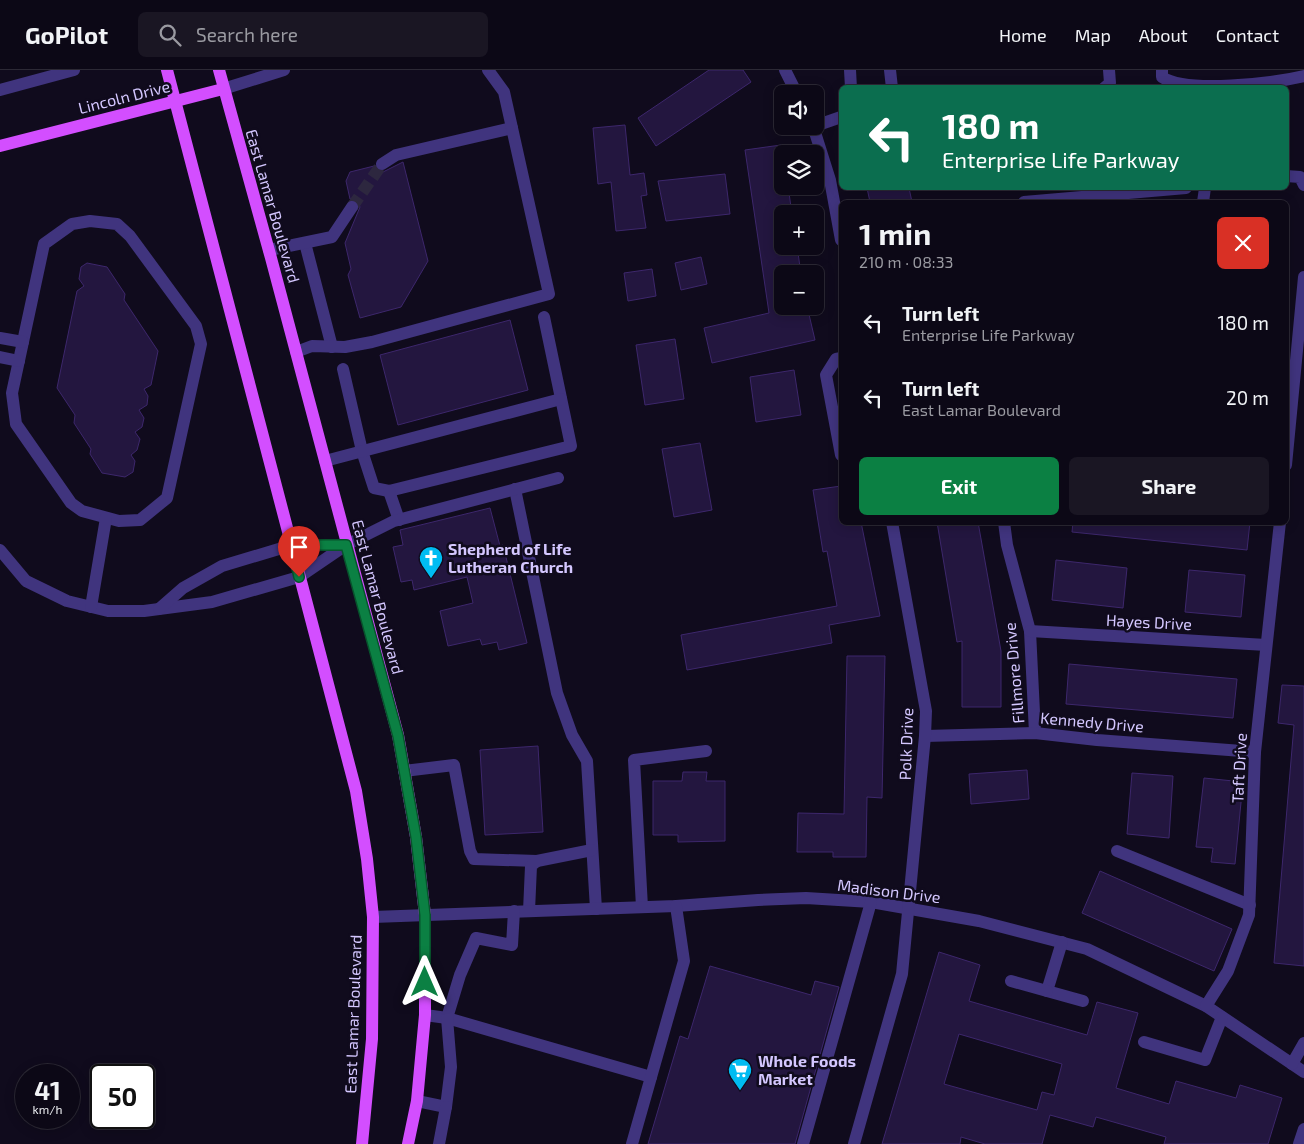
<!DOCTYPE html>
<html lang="en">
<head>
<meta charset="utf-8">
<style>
	:root { --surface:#0c0816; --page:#1a1623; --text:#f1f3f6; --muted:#9a9aa1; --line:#2c2935; --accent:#0b8043 }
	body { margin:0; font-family:"Exo 2",sans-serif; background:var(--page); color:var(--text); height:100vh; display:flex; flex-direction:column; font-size:19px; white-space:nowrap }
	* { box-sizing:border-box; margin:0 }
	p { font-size:16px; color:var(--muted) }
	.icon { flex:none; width:28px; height:28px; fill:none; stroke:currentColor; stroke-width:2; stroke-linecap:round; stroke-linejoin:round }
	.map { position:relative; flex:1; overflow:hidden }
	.side { position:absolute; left:839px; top:130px; width:450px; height:325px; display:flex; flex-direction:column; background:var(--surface); border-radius:8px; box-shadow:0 2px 12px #0003,0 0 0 1px var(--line) }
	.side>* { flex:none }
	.top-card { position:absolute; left:839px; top:15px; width:450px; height:105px; border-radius:8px; box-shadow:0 2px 12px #0003,0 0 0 1px var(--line); background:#0b6e4f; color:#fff; overflow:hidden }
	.fabs { position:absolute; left:774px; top:15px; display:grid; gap:10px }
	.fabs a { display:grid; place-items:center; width:50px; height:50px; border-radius:8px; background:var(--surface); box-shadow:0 2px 12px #0003,0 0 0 1px var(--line); font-size:25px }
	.speed { position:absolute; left:15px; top:994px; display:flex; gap:10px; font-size:25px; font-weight:700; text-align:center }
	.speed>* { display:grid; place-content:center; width:65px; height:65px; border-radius:50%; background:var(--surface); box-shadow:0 2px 12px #0003,0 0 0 1px var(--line); line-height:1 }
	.speed small { font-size:12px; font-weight:400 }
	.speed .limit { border:2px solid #111; border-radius:8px; background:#fff; color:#111 }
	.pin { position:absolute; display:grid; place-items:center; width:42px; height:42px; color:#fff; margin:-51px -21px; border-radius:50% 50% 50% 0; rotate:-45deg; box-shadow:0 0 5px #0007 }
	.pin .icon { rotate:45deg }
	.me { position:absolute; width:55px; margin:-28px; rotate:0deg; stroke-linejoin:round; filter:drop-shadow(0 0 4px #0008) }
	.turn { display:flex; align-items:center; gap:18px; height:105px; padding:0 20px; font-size:22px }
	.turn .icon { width:65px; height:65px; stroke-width:2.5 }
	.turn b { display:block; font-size:35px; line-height:42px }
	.round { display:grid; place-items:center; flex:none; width:52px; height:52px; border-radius:8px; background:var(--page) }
	.summary { display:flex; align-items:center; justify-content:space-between; height:85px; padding:0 20px }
	h1 { font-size:30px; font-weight:700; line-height:38px }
	.cta { display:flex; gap:10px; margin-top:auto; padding:10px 20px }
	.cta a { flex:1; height:58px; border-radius:8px; background:var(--accent); color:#fff; font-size:20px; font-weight:700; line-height:58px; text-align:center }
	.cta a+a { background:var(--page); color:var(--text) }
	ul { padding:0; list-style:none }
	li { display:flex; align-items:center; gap:15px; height:75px; padding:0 20px }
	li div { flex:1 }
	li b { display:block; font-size:19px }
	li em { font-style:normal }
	header { display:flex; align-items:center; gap:30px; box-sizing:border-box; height:70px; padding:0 25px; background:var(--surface); border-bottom:1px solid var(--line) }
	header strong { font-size:24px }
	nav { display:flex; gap:28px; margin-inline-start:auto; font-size:18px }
	.search { width:350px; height:45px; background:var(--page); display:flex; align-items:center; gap:12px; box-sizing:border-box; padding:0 18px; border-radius:8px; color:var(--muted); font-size:19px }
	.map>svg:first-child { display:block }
	.building { fill:#23163f; stroke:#3d276c; fill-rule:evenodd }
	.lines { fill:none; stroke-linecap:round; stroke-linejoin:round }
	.minor-tunnel { stroke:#2d273f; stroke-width:12; stroke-dasharray:12 6; stroke-linecap:butt }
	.minor { stroke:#40347e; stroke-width:12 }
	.major { stroke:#d34eff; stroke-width:12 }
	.route-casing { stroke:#07532c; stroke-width:12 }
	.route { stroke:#0b8043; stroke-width:9 }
	.labels { text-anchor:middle; stroke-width:5; stroke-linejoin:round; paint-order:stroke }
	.street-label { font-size:16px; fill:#d4c7ff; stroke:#100b1d }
	.poi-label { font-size:16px; font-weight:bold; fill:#d4c7ff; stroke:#100b1d; text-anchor:start }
</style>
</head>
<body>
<header>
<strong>GoPilot</strong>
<div class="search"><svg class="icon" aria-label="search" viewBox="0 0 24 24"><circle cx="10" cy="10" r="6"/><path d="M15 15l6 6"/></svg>Search here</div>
<nav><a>Home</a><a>Map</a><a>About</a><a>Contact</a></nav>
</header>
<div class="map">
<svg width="1304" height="1074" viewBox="0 0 1304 1074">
	<rect width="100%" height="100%" fill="#100b1d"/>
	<g class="building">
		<polygon points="709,0 743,0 751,12 656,76 638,48"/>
		<polygon points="625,55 630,105 644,103 647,125 641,126 646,158 616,161 611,112 598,114 593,58"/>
		<polygon points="781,75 782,116 788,116 792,144 782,144 782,176 797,176 801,204 782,204 782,240 807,236 815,270 712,293 704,258 769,243 745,80"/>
		<polygon points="403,92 428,191 401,237 360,248 348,205 351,199 345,173 360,137 357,131 350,129 346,111 350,102 374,96 378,101 383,102"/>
		<polygon points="725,104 730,144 666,151 658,111"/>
		<polygon points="867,118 909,118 912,132 870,132"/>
		<polygon points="701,187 707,214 681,220 675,193"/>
		<polygon points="87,193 107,197 125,224 124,230 158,281 151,315 144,319 148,326 147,335 139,340 144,348 142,357 135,362 140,369 137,380 131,385 135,391 133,402 125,407 102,403 90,384 91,379 74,353 75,345 57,318 77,221 84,216 79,209 81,197"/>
		<polygon points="652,199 656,226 628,231 624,203"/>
		<polygon points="510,250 528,320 398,355 380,285"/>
		<polygon points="675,269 684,329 645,335 636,275"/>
		<polygon points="794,300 801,345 756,352 750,307"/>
		<polygon points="700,373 712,440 674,447 662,379"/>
		<polygon points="841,416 841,452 861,452 880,546 829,555 832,573 687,600 681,565 837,536 827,481 823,482 813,420"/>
		<polygon points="490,438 500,476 503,475 527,573 499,580 497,572 482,575 480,569 448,576 440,541 473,533 467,507 414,520 412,510 401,512 393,477 403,475 400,460"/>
		<polygon points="937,452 978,452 1001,581 1001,637 962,637 962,571 957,572"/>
		<polygon points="1073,452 1250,452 1247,480 1072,462"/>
		<polygon points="1056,490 1127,498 1123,538 1052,530"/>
		<polygon points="1189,500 1245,505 1241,547 1185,542"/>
		<polygon points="847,586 885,586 882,728 867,727 866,787 833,787 833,782 797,782 798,743 844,744"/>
		<polygon points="1069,594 1237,609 1233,648 1066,634"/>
		<polygon points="1282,615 1304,616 1304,896 1274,893 1294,655 1278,653"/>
		<polygon points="538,676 543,762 485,765 480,680"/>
		<polygon points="1027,700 1029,729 971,734 969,704"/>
		<polygon points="683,702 707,702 706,711 725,711 725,771 678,772 678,765 653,765 653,711 682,711"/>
		<polygon points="1132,703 1173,706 1169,768 1127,764"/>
		<polygon points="1204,708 1243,712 1235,794 1211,792 1213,778 1196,777"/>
		<polygon points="1100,801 1232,859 1214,901 1082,843"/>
		<path d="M939,882L980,895L969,931L1087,965L1097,932L1138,943L1116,1018L1169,1034L1176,1011L1236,1028L1240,1015L1282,1028L1268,1074H1164L1166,1067L1096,1047L1093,1057L1050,1045L1042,1074H985L961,1067L960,1074H882ZM959,964L1062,994L1054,1025L1042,1022L1037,1040L944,1014Z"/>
		<polygon points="710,896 811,925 815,911 839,917 795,1074 648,1074 680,966 688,969"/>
	</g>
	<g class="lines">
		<polyline class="minor-tunnel" points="352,137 382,94"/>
		<g class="minor">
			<polyline points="785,0 797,24"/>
			<polyline points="850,0 851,18"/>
			<polyline points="890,0 892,18"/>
			<path d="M1162,0V7C1187,24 1274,13 1304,6"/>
			<polyline points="1104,18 1110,13 1109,0"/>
			<polyline points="223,19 284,0"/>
			<polyline points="0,20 74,0"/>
			<polyline points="813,56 830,110 841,170"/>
			<polyline points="815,56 841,47"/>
			<polyline points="382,94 396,85 512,58"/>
			<polyline points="1286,106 1300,107 1304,115"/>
			<polyline points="1024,132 1186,118"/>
			<polyline points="1203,132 1205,118"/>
			<polygon points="90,151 117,154 130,166 196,256 201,274 167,428 140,450 119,451 82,441 71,433 16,354 12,323 44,174 72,154"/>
			<polyline points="305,173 332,277"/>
			<polyline points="269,180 332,167 352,137"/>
			<polyline points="0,268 23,272"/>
			<polyline points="296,282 312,276 345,277 372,272 549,224 504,22 488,0"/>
			<polyline points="0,287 19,291"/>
			<polyline points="841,288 836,289 826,305 841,385"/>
			<polyline points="343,299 362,381 374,418 389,421 571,376 544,247"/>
			<polyline points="325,391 561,329"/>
			<polyline points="1286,395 1304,207"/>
			<polyline points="515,419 557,623 572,665 587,691 596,839"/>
			<polyline points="389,421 399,450"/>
			<polyline points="1004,452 1007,475 1030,561 1035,663"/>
			<polyline points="0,480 26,511 67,531 108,541 144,541 212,532 299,507 346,475 394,451 558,408"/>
			<polyline points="91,537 106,448"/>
			<polyline points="159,539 183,518 222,496 292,475 346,475"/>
			<polyline points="1030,561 1266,575"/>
			<polyline points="925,666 1035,663 1097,670 1255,682"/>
			<polyline points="404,701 454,695 470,781 474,789 537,791"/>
			<polyline points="1117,781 1250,835"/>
			<polyline points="642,837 634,690 706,681"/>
			<polyline points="529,841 531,796 537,791 592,780"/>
			<polyline points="373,847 676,836 758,830 806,828 871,832 979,851 1087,879 1206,936 1304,1002"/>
			<polyline points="1062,872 1047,921 1083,931"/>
			<polyline points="1011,911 1047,921"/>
			<polyline points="1206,936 1228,901 1249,845 1255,682 1280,452"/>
			<polyline points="425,945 447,948 651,1007"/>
			<polyline points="1144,972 1205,990 1222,947"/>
			<polyline points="1292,994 1304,973"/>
			<polyline points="417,1031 446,1037 451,997 447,948 460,905 476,868 512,875 514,841"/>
			<polyline points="439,1074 446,1037"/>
			<polyline points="632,1074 684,891 676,836"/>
			<polyline points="803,1074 871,832"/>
			<polyline points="854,1074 902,904 925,666 926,641 892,452"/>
			<polyline points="1299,1074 1304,1059"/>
		</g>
		<g class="major">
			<polyline points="167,0 356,721 367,789 373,847 372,969 362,1074"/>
			<polyline points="219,0 271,188 398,665 416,767 425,845 425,945 417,1031 408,1074"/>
			<polyline points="0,76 223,19"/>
		</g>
	</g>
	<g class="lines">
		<g class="route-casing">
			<polyline id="route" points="299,507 292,475 346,475 398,666 416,767 425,845 425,912"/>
		</g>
		<use href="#route" class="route"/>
	</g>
	<defs>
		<g id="church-pin" transform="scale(1.25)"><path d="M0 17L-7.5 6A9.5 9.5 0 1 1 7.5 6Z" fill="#00bcf2" stroke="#100b1d"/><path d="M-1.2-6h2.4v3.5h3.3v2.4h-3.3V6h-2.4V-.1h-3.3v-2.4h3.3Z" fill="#fff"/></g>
		<g id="supermarket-pin" transform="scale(1.25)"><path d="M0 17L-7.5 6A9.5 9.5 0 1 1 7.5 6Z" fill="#00bcf2" stroke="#100b1d"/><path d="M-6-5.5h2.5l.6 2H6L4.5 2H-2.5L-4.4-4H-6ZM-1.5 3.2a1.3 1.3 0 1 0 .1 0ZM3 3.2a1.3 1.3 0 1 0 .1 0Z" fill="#fff"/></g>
	</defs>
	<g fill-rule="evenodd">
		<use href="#church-pin" x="431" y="488"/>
		<use href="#supermarket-pin" x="740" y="1000"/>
	</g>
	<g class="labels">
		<g class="street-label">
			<text transform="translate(124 27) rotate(-14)" y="6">Lincoln Drive</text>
			<text transform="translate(273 136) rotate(74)" y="6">East Lamar Boulevard</text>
			<text transform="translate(378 527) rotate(75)" y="6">East Lamar Boulevard</text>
			<text transform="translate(1149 552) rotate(3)" y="6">Hayes Drive</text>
			<text transform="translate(1014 603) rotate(-95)" y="6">Fillmore Drive</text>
			<text transform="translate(1092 652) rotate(5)" y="6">Kennedy Drive</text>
			<text transform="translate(906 674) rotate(-88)" y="6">Polk Drive</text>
			<text transform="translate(1239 698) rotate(-87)" y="6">Taft Drive</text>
			<text transform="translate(889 821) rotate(7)" y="6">Madison Drive</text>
			<text transform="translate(353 944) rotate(-88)" y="6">East Lamar Boulevard</text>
		</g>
		<g class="poi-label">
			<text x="448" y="485">Shepherd of Life<tspan x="448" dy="18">Lutheran Church</tspan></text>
			<text x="758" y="997">Whole Foods<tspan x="758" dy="18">Market</tspan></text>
		</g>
	</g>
</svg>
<div class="fabs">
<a><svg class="icon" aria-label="sound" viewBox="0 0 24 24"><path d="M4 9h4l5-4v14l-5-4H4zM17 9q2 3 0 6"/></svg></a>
<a><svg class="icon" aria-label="layers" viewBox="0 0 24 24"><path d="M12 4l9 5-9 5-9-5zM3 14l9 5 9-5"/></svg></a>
<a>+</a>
<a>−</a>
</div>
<div class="speed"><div>41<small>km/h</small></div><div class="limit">50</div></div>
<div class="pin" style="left:299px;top:507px;background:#d93025"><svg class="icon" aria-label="arrive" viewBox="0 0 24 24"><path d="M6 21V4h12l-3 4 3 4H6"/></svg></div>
<svg class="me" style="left:425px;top:912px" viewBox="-20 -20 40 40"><path d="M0-17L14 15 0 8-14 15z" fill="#0b8043" stroke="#fff" stroke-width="4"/></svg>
<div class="top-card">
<div class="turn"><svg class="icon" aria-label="left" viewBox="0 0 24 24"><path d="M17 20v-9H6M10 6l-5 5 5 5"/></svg><div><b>180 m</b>Enterprise Life Parkway</div></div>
</div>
<section class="side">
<div class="summary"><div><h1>1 min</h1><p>210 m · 08:33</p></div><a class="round" style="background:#d93025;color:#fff"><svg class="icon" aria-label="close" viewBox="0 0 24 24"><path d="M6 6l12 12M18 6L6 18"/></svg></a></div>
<ul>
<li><svg class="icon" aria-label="left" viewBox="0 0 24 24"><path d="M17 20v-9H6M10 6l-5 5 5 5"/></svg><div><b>Turn left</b><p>Enterprise Life Parkway</p></div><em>180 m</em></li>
<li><svg class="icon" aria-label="left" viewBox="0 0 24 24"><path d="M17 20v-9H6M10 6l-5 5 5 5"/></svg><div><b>Turn left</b><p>East Lamar Boulevard</p></div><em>20 m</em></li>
</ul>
<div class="cta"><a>Exit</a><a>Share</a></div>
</section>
</div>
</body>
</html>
